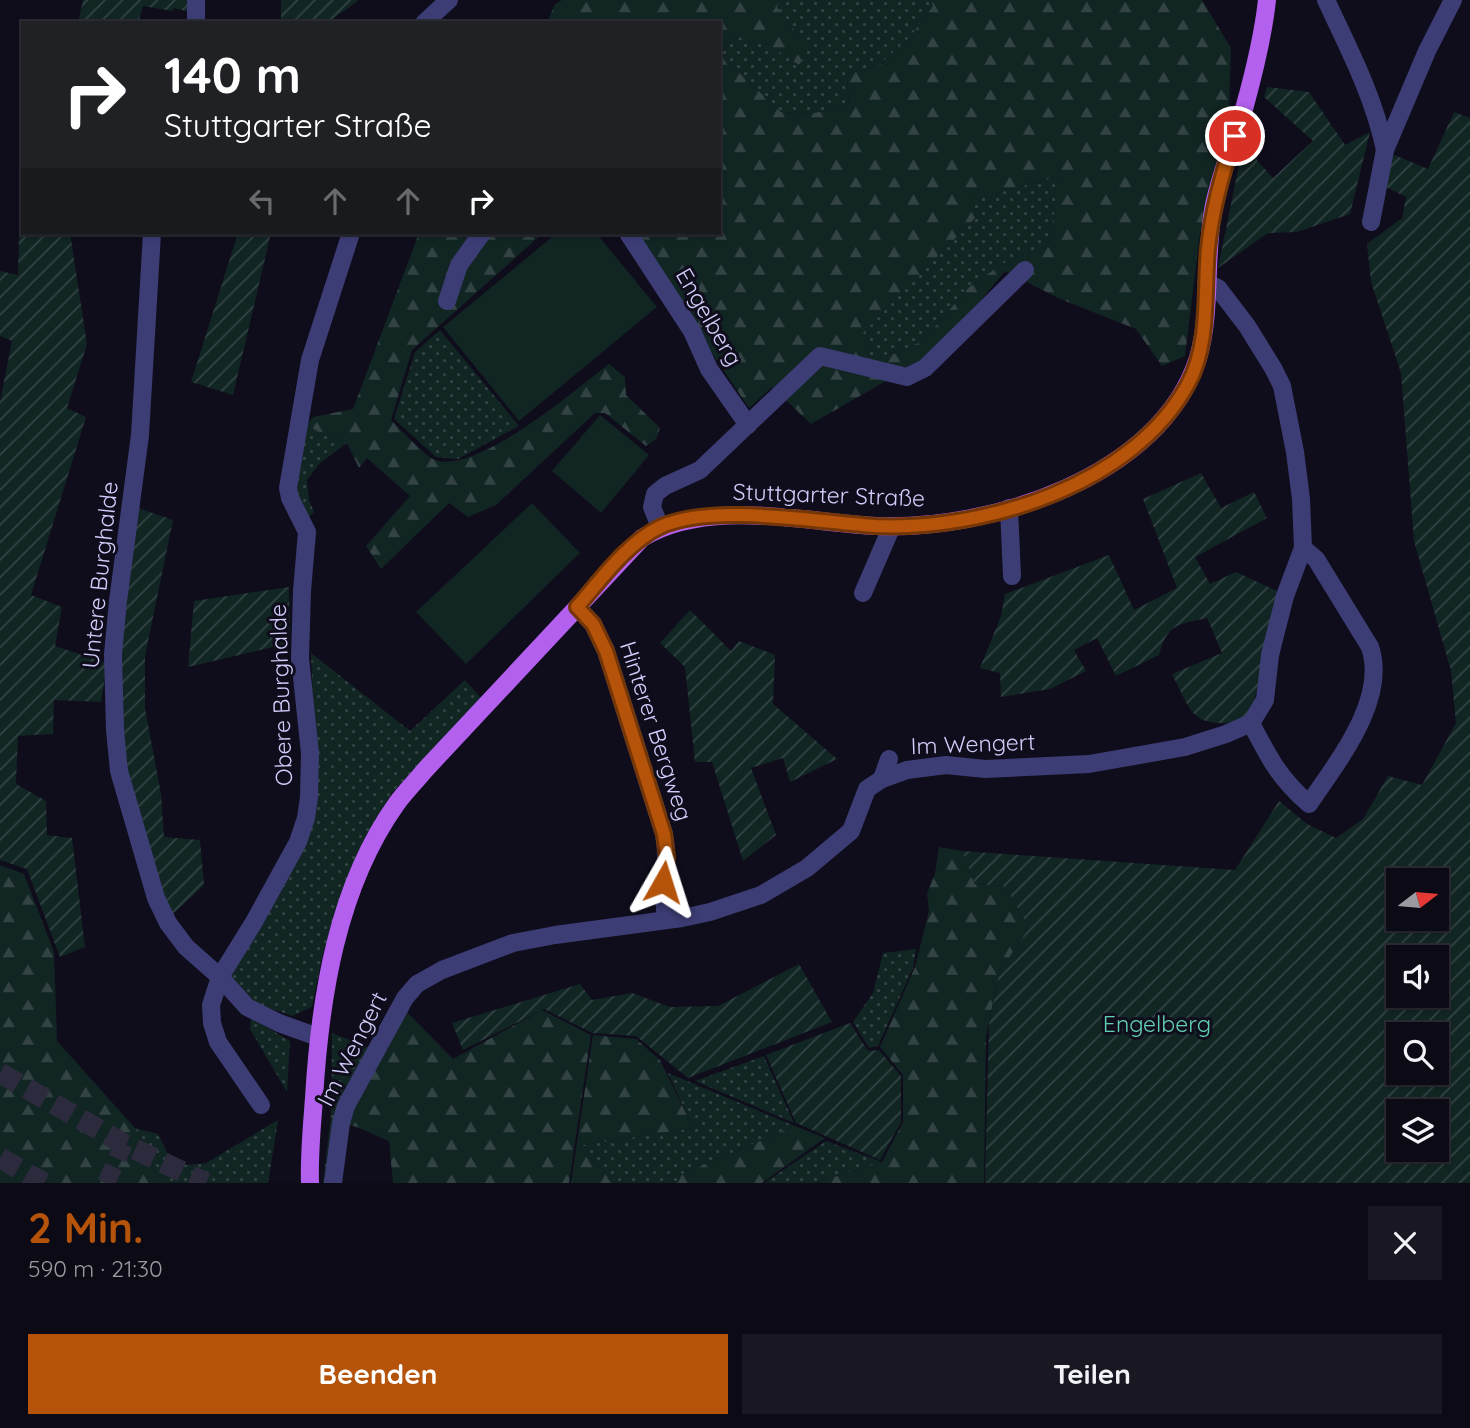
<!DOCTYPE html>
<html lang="de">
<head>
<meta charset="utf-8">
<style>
	:root { --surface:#0b0a15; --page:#191822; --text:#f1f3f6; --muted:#9a9aa0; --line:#2b2b34; --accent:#b45309 }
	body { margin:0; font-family:Quicksand,sans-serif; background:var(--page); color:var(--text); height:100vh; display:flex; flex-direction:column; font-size:26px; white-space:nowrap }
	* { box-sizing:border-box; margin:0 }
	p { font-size:23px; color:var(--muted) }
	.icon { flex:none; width:38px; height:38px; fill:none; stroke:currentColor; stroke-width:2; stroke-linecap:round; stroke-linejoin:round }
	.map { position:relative; height:1183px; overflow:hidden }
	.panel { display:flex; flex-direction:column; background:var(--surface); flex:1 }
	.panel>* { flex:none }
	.top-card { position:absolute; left:21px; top:21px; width:700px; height:214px; border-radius:0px; box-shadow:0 2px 5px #0004,0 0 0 2px var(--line); background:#202124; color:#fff; overflow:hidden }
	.needle { width:46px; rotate:74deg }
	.fabs { position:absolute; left:1386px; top:868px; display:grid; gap:14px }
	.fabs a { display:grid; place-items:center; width:63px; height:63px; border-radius:0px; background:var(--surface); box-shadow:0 2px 5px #0004,0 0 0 2px var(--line); font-size:35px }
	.pin { position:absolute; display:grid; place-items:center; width:60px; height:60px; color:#fff; margin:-30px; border:4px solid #fff; border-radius:50%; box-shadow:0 2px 7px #0007 }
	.me { position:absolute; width:77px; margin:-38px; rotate:6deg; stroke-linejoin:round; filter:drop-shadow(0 0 5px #0008) }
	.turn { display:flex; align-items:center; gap:24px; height:147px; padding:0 28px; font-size:32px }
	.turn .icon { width:91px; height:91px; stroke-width:2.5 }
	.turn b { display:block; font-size:49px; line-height:60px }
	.lanes { display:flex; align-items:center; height:66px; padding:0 28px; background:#0003; justify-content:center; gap:35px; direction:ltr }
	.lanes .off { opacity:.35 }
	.round { display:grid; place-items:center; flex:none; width:74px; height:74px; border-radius:0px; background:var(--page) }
	.summary { display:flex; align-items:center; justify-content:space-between; height:119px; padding:0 28px }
	h1 { font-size:42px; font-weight:800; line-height:52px; color:var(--accent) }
	.action { display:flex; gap:14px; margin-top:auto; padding:14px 28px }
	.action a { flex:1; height:80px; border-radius:0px; background:var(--accent); color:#fff; font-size:28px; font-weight:800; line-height:80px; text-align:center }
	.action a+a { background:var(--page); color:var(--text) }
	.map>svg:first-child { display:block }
	.grass { fill:url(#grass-dots) }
	.forest { fill:url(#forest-firs); fill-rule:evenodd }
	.garden { fill:url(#garden-furrows); fill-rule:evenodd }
	.pitch { fill:#112523 }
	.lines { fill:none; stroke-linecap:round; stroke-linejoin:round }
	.minor-tunnel { stroke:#2c2a3d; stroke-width:18; stroke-dasharray:18 9; stroke-linecap:butt }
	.highway-tunnel { stroke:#2c2a3d; stroke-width:21; stroke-dasharray:21 10; stroke-linecap:butt }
	.minor { stroke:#3d3d76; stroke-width:18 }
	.major { stroke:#b360ee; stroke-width:18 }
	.route-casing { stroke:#753606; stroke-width:18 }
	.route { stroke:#b45309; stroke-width:12 }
	.labels { text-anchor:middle; stroke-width:6; stroke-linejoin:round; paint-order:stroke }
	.street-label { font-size:23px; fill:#d1cdfa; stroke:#0f0d1c }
	.park-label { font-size:23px; fill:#62d1b1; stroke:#0f0d1c }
</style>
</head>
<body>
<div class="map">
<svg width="1470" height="1183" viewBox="0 0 1470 1183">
	<defs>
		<pattern id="grass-dots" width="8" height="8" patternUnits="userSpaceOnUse" patternTransform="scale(1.75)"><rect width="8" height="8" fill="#112523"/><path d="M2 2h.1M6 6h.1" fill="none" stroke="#334344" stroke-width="1.8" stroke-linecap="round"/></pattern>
		<pattern id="forest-firs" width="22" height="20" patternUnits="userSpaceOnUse" patternTransform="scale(1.75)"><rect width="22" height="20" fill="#112523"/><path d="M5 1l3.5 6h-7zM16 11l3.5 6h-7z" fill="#334344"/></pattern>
		<pattern id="garden-furrows" width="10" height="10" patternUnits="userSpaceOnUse" patternTransform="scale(1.75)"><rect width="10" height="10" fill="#112523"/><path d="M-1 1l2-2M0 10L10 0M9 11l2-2" fill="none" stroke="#334344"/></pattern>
	</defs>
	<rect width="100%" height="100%" fill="#0f0d1c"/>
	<g class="grass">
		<polygon points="779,0 931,0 933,6 910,37 878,66 847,74 849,104 811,114 781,112 719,54 733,39 769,45 800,65 800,37 777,7"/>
		<polygon points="1059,176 1050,245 1002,264 968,288 923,341 894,354 869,357 862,333 976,217 972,200"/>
		<polygon points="440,330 519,426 458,459 436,457 394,419 415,352"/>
		<polygon points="306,426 347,443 320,463 307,480 309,500 314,512 309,517 295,503 294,477"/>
		<polygon points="311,653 410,731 465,680 481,698 392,793 363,846 342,893 323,953 312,1007 292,1016 258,1004 237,993 229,979 301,848 316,778"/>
		<polygon points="916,949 913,968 878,1046 869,1048 853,1022 873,993 883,953"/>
		<polygon points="251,1018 290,1041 287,1092 250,1029"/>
		<polygon points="332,1033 370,1048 344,1090 336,1117 325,1183 323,1183 331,1115"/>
		<polygon points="764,1056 794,1123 695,1081"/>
		<polygon points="668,1073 795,1126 680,1175 677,1183 617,1183 577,1146 693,1128"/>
		<polygon points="278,1120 268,1183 161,1183 135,1128 158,1134 174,1166 206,1163"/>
		<polygon points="826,1141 882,1162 815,1183 764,1183"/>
	</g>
	<g class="forest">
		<polygon points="562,0 779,0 777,7 800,37 807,52 799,65 769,45 733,39 719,53 719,23 547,23 555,4"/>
		<path d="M931,0H1202L1231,48L1228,140L1200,233L1185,356L1162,366L1136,329L1060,299L1005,271L940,350L811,424L772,387L749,408L631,233H719V54L781,112L811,114L849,104L847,74L878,66L910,37L933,6ZM1058,176L1050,245L1002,264L968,288L923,341L894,354L869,357L863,333L976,217L973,200Z"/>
		<path d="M419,233H543L412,350L391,420C399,428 425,456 435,460C477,475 576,389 609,364L625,377L626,395L660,428L656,439L646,446L605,413H595L496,505L468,517L449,503L381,569L366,546L410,496L367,458L359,468L347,443L306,426L313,417L353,409Z"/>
		<polygon points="939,847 962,851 975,884 1005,886 1029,928 999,973 986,1037 984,1183 815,1183 882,1162 903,1122 903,1075 880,1047 915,967 929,911 927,893 935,874"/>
		<polygon points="0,865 24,874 54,952 57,1041 135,1128 161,1183 0,1183"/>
		<polygon points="403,1008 453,1059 542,1010 591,1035 569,1183 393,1183 389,1141 357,1127 341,1123"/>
		<polygon points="593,1035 636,1039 660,1060 693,1128 577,1146 617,1183 571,1183"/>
		<polygon points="795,1126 825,1138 762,1183 677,1183 680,1175"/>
	</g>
	<g class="garden">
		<polygon points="83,0 189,0 189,12 174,8 172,11 143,6 138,23 78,23"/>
		<polygon points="281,0 359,0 327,23 281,23"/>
		<polygon points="23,86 23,233 70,233 87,344 67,408 86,417 31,595 62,607 55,646 107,663 101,702 54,700 53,734 18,736 16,784 46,801 47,835 72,838 85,947 60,957 27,869 0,860 0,402 12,341 0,336 0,271 18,275"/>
		<polygon points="1267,87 1309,92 1345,145 1370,132 1350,214 1297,232 1268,233 1218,268 1243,145 1273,178 1313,141 1264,97"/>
		<path d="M1454,112L1470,118V1183H985L989,1024L999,973L1029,928L1005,886L975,884L962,851L1235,870L1279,801L1307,824L1336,838L1363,819L1388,776L1422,785L1456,723L1451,671L1414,541L1401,373L1371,282L1367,244L1402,218L1406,197L1384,186L1392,154L1428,169ZM1398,880H1437V919H1398ZM1398,957H1437V996H1398ZM1398,1034H1437V1073H1398ZM1398,1111H1437V1150H1398Z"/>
		<polygon points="238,233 271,233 233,395 191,382"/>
		<path d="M1201,473L1221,508L1254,492L1267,518L1195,557L1210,584L1236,572L1279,592L1253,708L1246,722C1192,727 1194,718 1172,674L1222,653L1207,618C1177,625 1168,623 1159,655L1116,676L1097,638L1074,650L1086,671L1050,689L1001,697L1000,673L980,668L1001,616L1005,594L1109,555L1134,610L1177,588L1143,499Z"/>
		<path d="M135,507L173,520L145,656V708L161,794L164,837L200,840L204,885L172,915C154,869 133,822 125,773C109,689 127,592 135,507Z"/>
		<polygon points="289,587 290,643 188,667 194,601"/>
		<polygon points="690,610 731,651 739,641 775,655 773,704 837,759 790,782 783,758 751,768 776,835 743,861 712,762 695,762 685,667 660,643"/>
		<polygon points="799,964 832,1022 688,1078 636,1036 592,1033 544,1009 463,1050 452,1023 580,984 592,1000 632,993 670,1007 718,1006"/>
		<polygon points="850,1023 868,1051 879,1050 901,1076 901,1122 880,1160 796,1123 766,1055"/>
	</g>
	<g class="pitch">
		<polygon points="557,233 596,233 657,307 519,421 443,327"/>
		<polygon points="600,415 649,455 601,513 552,471"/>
		<polygon points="532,503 580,553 466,664 416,612"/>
	</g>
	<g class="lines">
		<polyline class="minor-tunnel" points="106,1183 124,1144"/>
		<g class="highway-tunnel">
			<polyline points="0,1073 124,1144 206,1183"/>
			<polyline points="0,1158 44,1183"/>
		</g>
		<g class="minor">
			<path d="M1326,0C1349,49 1374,97 1385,150"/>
			<polyline points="196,23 196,0"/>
			<polyline points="424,23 449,0"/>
			<polyline points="1371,222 1385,150 1427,51 1453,0"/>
			<polyline points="152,233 140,435 118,601 113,654 115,730 119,771 156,898 168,923 186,947 220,977 247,1007 279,1023 318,1037"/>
			<polyline points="628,233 692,331 709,369 748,425"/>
			<polyline points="447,301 459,265 482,233"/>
			<polyline points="1009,508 1012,576"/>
			<polyline points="660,527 652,507 655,494 665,486 700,470 820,356 907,377 925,368 1025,270"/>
			<polyline points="863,593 892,526"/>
			<path d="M577,607L593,624L606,651L664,834C670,862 661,889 666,919"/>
			<path d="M1251,723C1269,758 1279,778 1309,804C1337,762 1388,700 1370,647L1316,559L1303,548"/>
			<polyline points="882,779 889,759"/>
			<polyline points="261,1105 218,1042 212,1023 211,1005 220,977 254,922 298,842 306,818 309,797 310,753 300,658 302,591 307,532 290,498 288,488 310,360 351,233"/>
			<polyline points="333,1183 341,1123 346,1106 405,998 417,984 442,970 513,943 555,935 682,918 710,912 761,895 807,868 851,831 867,789 882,779 907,770 946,765 985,769 1089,764 1185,747 1226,734 1251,723 1265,700 1270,655 1285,596 1303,548 1301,499 1295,452 1282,386 1273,368 1247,326 1218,288 1206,283"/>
		</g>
		<path class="major" d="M310,1183C309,1154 312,1126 314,1098C320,997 337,887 397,803C406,791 416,781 425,770L642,538C708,498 802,522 876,526C989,531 1161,477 1198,358C1212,312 1204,254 1214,205C1221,172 1234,141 1244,109C1254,73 1263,37 1267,0"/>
	</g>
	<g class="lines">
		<g class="route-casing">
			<path id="route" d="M663,882L667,857L664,834L606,651L593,624L577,607C601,580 627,543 660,527C713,503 817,522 875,526C984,531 1133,485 1188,384C1210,344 1204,292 1208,249C1212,210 1222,173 1235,136"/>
		</g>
		<use href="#route" class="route"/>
	</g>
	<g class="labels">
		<g class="street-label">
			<text transform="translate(709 317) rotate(60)" y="8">Engelberg</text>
			<text transform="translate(829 495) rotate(2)" y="8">Stuttgarter Straße</text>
			<text transform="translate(100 575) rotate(-84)" y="8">Untere Burghalde</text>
			<text transform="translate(281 695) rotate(-92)" y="8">Obere Burghalde</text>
			<text transform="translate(656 731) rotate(72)" y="8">Hinterer Bergweg</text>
			<text transform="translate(973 744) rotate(-2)" y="8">Im Wengert</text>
			<text transform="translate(352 1049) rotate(-63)" y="8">Im Wengert</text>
		</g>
		<g class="park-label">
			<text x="1157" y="1032">Engelberg</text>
		</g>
	</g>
</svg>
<div class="fabs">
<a><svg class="needle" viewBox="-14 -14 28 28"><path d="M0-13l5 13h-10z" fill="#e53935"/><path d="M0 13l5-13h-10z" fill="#9a9aa0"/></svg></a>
<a><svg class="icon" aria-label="sound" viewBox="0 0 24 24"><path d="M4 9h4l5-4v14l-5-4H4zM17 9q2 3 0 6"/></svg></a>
<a><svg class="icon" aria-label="search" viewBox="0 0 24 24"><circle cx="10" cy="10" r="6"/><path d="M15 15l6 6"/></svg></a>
<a><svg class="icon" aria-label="layers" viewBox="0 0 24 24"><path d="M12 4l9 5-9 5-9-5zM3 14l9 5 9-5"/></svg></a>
</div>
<div class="pin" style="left:1235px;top:136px;background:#d93025"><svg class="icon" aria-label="arrive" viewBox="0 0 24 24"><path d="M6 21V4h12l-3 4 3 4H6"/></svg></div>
<svg class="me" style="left:663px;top:882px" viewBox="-20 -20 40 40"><path d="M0-17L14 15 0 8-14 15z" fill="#b45309" stroke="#fff" stroke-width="4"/></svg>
<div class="top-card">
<div class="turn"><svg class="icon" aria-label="right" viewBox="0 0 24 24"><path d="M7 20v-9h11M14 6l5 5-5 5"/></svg><div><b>140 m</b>Stuttgarter Straße</div></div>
<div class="lanes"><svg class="icon off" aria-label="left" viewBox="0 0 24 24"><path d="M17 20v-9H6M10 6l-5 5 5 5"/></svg><svg class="icon off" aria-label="ahead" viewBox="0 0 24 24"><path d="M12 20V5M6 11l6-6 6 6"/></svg><svg class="icon off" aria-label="ahead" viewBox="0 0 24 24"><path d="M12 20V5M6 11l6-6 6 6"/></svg><svg class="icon" aria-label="right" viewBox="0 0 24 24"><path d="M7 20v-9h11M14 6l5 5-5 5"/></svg></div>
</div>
</div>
<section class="panel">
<div class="summary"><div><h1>2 Min.</h1><p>590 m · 21:30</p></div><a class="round"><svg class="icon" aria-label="close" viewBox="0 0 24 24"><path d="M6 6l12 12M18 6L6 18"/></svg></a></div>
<div class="action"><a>Beenden</a><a>Teilen</a></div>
</section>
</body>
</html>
